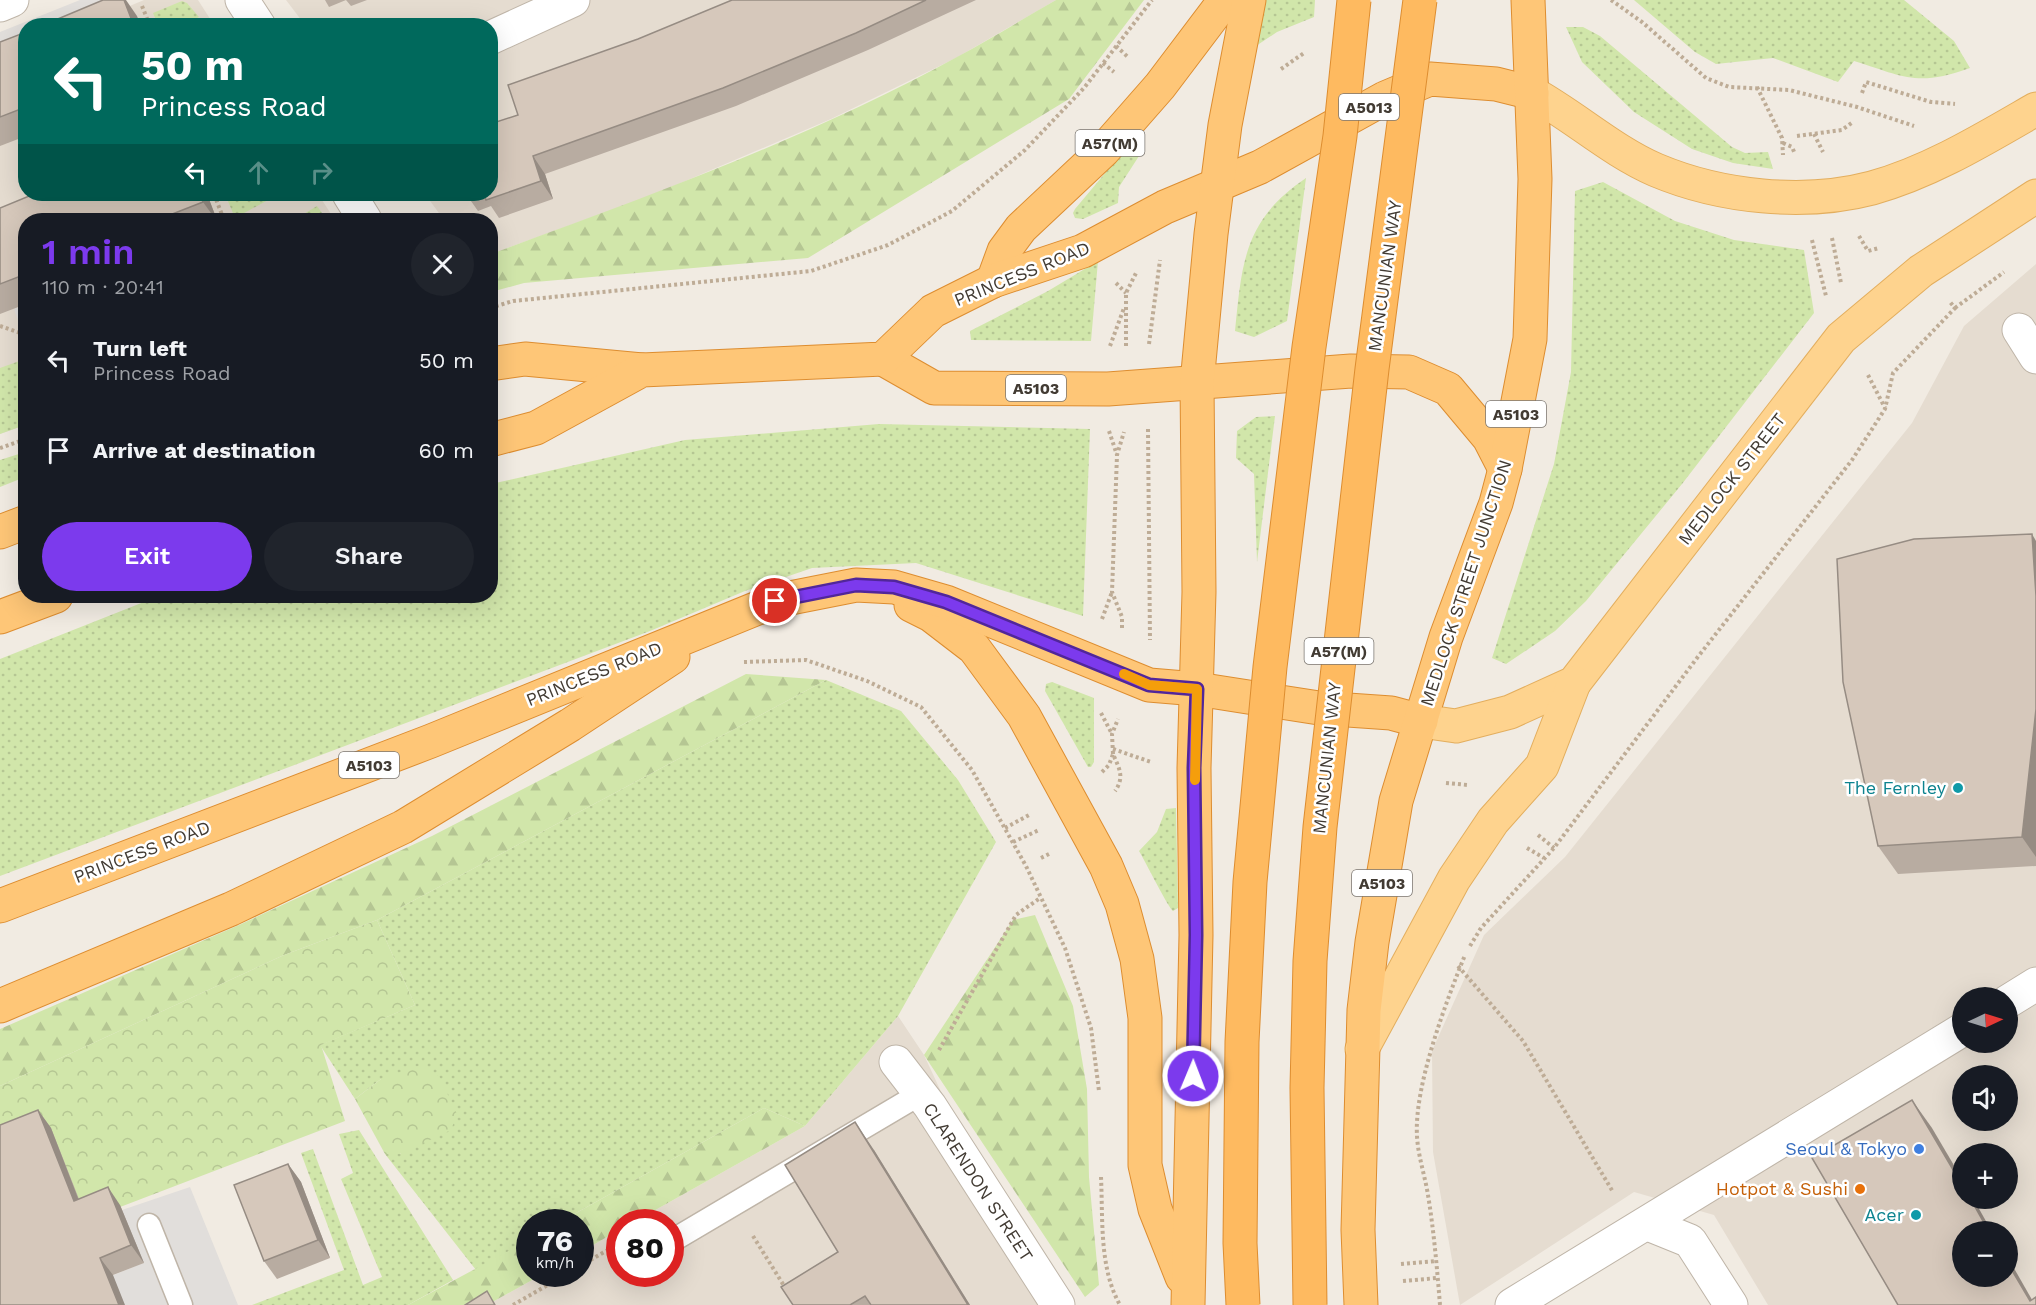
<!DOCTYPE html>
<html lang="en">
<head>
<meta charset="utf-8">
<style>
	:root { --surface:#171b24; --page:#20242c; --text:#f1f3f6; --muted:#9ea1a6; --accent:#7c3aed }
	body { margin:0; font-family:"Work Sans",sans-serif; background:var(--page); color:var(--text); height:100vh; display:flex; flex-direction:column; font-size:22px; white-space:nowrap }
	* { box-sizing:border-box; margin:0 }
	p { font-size:20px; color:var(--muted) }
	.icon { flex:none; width:33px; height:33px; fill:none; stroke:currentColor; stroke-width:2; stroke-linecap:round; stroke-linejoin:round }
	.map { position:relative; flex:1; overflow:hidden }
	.drawer { position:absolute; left:18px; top:213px; width:480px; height:390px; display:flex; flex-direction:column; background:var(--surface); border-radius:24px; box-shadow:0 6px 24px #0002 }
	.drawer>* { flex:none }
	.top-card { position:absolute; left:18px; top:18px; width:480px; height:183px; border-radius:24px; box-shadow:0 6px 24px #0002; background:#00695c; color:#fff; overflow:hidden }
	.needle { width:39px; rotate:86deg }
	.fabs { position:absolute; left:1952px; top:987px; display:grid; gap:12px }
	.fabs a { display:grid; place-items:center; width:66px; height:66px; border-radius:50%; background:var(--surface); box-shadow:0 6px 24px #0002; font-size:30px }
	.speed { position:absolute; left:516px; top:1209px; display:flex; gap:12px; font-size:30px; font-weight:700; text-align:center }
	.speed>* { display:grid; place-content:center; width:78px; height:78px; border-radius:50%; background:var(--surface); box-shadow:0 6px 24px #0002; line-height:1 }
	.speed small { font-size:15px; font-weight:400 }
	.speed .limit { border:9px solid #d22; background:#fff; color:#111 }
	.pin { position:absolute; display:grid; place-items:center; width:51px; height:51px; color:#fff; margin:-26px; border:3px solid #fff; border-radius:50%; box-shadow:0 2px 6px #0007 }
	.me { position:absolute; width:66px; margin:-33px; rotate:1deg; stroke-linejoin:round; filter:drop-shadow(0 0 4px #0008) }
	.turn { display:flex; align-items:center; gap:21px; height:126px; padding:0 24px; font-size:27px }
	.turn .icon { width:78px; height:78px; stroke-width:2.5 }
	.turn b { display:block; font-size:42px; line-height:51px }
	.lanes { display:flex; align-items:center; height:57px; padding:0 24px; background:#0003; justify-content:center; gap:30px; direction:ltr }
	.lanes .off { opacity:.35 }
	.round { display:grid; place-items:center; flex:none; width:63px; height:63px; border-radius:32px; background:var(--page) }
	.summary { display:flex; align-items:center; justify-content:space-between; height:102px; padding:0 24px }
	h1 { font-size:36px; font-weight:600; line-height:45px; color:var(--accent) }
	.action { display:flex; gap:12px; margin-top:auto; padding:12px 24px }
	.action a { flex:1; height:69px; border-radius:36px; background:var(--accent); color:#fff; font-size:24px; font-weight:600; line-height:69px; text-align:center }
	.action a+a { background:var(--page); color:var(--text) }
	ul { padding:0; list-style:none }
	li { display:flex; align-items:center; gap:18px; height:90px; padding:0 24px }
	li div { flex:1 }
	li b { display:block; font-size:22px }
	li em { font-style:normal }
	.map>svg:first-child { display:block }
	.residential { fill:#e5dcd0; fill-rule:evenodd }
	.grass { fill:url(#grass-dots) }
	.forest { fill:url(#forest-firs) }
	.park { fill:url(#park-crowns) }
	.parking { fill:#e1dedb }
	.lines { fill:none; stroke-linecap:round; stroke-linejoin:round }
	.service-casing { stroke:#bfb5a8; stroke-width:25 }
	.minor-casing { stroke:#bfb5a8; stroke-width:35 }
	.primary-casing { stroke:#e3ae5e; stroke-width:35 }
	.trunk-casing { stroke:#dd8d30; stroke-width:35 }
	.path { stroke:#beac96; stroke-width:4; stroke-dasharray:3 3; stroke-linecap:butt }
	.service { stroke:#fff; stroke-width:22 }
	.minor { stroke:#fff; stroke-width:33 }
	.primary { stroke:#fed38e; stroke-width:33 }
	.trunk { stroke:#fec677; stroke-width:33 }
	.motorway-bridge-casing { stroke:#dd8d30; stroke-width:35; stroke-linecap:butt }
	.motorway-bridge { stroke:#feba60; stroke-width:33 }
	.wall { fill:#b8aca1 }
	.shaded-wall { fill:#968c83 }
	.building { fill:#d6c8bb; stroke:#968c83; stroke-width:1.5 }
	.route-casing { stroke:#51269a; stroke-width:15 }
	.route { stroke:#7c3aed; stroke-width:10 }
	.slow { stroke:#f59e0b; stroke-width:10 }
	.culture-dot { fill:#0f9aa8; stroke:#fff; stroke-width:2 }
	.shop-dot { fill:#3f7fe0; stroke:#fff; stroke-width:2 }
	.food-dot { fill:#e8710a; stroke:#fff; stroke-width:2 }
	.labels { text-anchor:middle; stroke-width:5; stroke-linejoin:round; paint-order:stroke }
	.shield { fill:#fff; stroke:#7b7670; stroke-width:1.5 }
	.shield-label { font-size:16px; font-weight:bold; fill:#423b33 }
	.street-label { font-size:18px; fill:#423b33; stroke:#fff }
	.culture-label { font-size:18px; fill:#0d838f; stroke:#fff; text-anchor:end }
	.shop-label { font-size:18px; fill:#366cbe; stroke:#fff; text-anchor:end }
	.food-label { font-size:18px; fill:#c56008; stroke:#fff; text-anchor:end }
</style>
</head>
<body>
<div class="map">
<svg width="2036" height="1305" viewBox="0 0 2036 1305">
	<defs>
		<pattern id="grass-dots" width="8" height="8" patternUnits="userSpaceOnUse" patternTransform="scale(1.5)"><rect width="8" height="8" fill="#d1e6aa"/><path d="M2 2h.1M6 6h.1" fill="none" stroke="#b5c693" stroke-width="1.8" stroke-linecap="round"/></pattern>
		<pattern id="forest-firs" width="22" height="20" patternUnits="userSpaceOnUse" patternTransform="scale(1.5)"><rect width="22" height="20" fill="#d1e6aa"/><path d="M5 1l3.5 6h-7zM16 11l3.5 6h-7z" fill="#b5c693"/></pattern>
		<pattern id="park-crowns" width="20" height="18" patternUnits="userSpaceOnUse" patternTransform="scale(1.5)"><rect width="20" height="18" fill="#d1e6aa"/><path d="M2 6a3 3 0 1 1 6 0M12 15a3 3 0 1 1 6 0" fill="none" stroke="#b5c693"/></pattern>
	</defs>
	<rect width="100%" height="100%" fill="#f1ebe2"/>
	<g class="residential">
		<polygon points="144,0 198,0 214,25 82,26"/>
		<polygon points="286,0 1056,0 956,58 831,119 648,197 491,254 490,220 444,220 425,194 490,194 490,26 305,25"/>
		<polygon points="25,49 26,194 318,194 335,220 26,220 25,425 0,434 0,59"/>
		<path d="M2036,264V1305H1768L1714,1215L1634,1192L1460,1305L1433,1152L1432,1051L1484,935L1565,857L1912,423L1964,326ZM1962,998H2007V1042H1962ZM1962,1076H2007V1120H1962ZM1962,1154H2007V1198H1962ZM1962,1232H2007V1276H1962Z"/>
		<polygon points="898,1016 924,1055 1040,1305 487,1305 543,1274 580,1274 581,1252 619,1230 620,1274 670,1274 670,1222 634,1222 805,1126"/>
	</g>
	<g class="grass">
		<polygon points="1263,0 1315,0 1314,17 1277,32 1253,48"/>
		<path d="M1634,0H1904L1954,41L1970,68C1917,87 1905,77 1854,61L1838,82L1773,58L1716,64L1695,52Z"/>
		<polygon points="182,1 187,3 199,17 184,25 158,25 153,13"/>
		<polygon points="1566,27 1583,27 1600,36 1732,147 1745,153 1768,152 1773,169 1733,163 1692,149 1634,112 1582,62"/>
		<polygon points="1127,147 1139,156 1119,187 1118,203 1083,219 1075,218 1073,213 1075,209"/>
		<path d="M1306,178L1287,321L1254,337L1235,331C1242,262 1244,220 1306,178Z"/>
		<polygon points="1603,182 1675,221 1734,240 1804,250 1814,313 1682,484 1586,601 1555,631 1506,664 1492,658 1554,464 1571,372 1575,191"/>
		<polygon points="225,194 279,194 235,218"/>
		<polygon points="317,206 327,220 294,220"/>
		<polygon points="1098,261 1091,341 971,340 970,331 1048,291"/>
		<polygon points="25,359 25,425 0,434 0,368"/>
		<polygon points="1275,416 1257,562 1254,474 1236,458 1237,431 1256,417"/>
		<polygon points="879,424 1090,429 1083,616 916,563 812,568 745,591 650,631 0,876 0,659 159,596 490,596 491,484 685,440"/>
		<polygon points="25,452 25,477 0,487 0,460"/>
		<polygon points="826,680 901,711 958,780 996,842 898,1016 805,1126 764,1108 560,1222 530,1222 529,1240 476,1270 385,1154 401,1154 381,1079 355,1099 320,1045 415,1005 377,920"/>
		<polygon points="1052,682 1094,698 1094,762 1091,767 1088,767 1045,691 1046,684"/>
		<path d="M1176,808L1178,908L1173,911C1169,909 1145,861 1139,851L1157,832L1166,809Z"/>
		<polygon points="359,1130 453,1280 408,1305 252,1305 344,1270 301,1153 313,1149 363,1285 382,1277 341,1179 353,1173 339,1134"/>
	</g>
	<g class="forest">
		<path d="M1056,0H1144L1069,99L808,258L524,283L495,291L491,285V254C649,196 809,138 957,57C990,39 1023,19 1056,0Z"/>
		<polygon points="746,674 826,680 377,920 284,955 0,1086 0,1029 239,925 432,836"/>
		<polygon points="1035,915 1073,1006 1087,1089 1089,1177 1099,1285 1085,1297 924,1055 1013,920"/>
		<polygon points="764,1108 805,1126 634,1222 620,1222 619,1230 581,1252 580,1222 560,1222"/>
		<polygon points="529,1240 530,1274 543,1274 487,1305 408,1305"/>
	</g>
	<g class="park">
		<polygon points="377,920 415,1005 321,1045 345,1121 0,1253 0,1086 284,955"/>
		<polygon points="424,1064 440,1078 457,1114 451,1130 400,1154 385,1154 355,1099 381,1079"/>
	</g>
	<g class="parking">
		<polygon points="80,0 121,0 57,25 26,26 25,38 0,48 0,32"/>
		<polygon points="25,304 25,340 14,309"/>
		<polygon points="190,1187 238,1305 114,1305 104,1279 143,1263 122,1210"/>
	</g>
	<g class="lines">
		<g class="service-casing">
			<g id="service">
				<polyline points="149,1225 181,1305"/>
				<polyline points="670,1242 920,1094"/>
			</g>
		</g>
		<g class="minor-casing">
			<g id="minor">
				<polyline points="242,0 259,26"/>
				<polyline points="0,5 12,0"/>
				<polyline points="490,38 573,0"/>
				<polyline points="349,194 365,220"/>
				<polyline points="2019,330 2036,357"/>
				<polyline points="2007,1002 2036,984"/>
				<polyline points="896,1062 930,1106 1058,1305"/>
				<polyline points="1648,1224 1690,1241 1731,1305"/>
				<polyline points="1512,1305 1962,1030"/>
			</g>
		</g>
		<g class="primary-casing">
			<g id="primary">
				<path d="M1532,93C1574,116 1612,151 1656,170C1720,197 1804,206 1872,188C1930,172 1984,139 2036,109"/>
				<polyline points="1421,721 1456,726 1510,712 1574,683 1841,338 1921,271 2036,196"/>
				<polyline points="1362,1049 1454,879 1493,821 1542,766 1574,683"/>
			</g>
		</g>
		<g class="trunk-casing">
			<g id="trunk">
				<polyline points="993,281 1004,251 1021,228 1103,151 1160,86 1225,0"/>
				<polyline points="883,359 934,388 1108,389 1351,371 1409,372 1448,389 1489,438 1505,469"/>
				<polyline points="490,364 525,359 642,370"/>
				<polyline points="490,440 536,428 642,370 883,359 933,311 993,281 1083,251 1165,207 1260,167 1385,98 1430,79 1496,84 1532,93"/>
				<polyline points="0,532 26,522"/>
				<polyline points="911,605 931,615 974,648 1024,716 1106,866 1122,904 1137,959 1145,1018 1145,1165 1155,1209 1182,1277"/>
				<polyline points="0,617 56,596"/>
				<polyline points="0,906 431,741 775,601 856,585 894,587 946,602 1149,685 1197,689 1319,708 1391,713 1421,721"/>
				<polyline points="0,1006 231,909 403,827 570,725 673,657"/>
				<polyline points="1188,1305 1196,935 1194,768 1199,592 1197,383 1211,234 1225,125 1249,0"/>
				<polyline points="1361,1305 1358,1230 1364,1010 1372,942 1396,801 1446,637 1496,503 1505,469 1530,339 1535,179 1528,0"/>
			</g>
		</g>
		<g class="path">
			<polyline points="1611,0 1642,22 1706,78 1729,87 1789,90 1857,107 1914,126"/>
			<polyline points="142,6 150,26"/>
			<polyline points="1116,46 1129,58"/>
			<polyline points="1103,63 1114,72"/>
			<polyline points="1281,69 1304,53"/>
			<polyline points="1757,87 1782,138 1783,155"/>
			<polyline points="1862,93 1866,82 1931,102 1955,104"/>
			<polyline points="1814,134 1823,152"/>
			<polyline points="1797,136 1842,130 1853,122"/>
			<polyline points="1783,143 1792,147 1795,154"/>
			<polyline points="214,194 224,220"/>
			<polyline points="1859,236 1868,251 1879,248"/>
			<polyline points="1832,238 1841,283"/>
			<polyline points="1812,240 1826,296"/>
			<polyline points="1116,283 1126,293"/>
			<polyline points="490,308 513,301 811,271 888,245 952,211 1025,150 1084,88 1152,0"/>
			<polyline points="1955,308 2004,272"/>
			<polyline points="0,326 20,333"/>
			<polyline points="1149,344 1160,260"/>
			<polyline points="1110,346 1124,308"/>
			<polyline points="1126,346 1126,293 1136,273"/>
			<polyline points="1868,375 1885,408"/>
			<polyline points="1148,429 1150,640"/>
			<polyline points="1109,431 1117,455"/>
			<polyline points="0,448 26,439"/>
			<polyline points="1102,619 1112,592"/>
			<polyline points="1122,628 1122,617 1112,592 1117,455 1124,432"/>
			<polyline points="744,662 806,660 867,681 921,707 972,770 1026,866 1065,948 1091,1028 1099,1091"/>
			<polyline points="1101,713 1112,734"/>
			<polyline points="1113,749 1151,762"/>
			<polyline points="1113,754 1112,734 1118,719"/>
			<path d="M1102,772L1109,765L1113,754C1119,768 1125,777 1115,791"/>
			<polyline points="1446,783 1468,785"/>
			<polyline points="1005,828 1029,815"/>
			<polyline points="1538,835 1554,848"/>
			<polyline points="1013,842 1039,830"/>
			<polyline points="1527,848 1544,858"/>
			<polyline points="1041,858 1049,854"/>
			<polyline points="1470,946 1481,928 1554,848 1697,658 1852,460 1885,409 1893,373 1955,308 1950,302"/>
			<polyline points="1458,966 1523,1041 1613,1192"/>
			<polyline points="939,1050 1016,915 1040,898"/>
			<path d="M1101,1177C1103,1219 1099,1268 1120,1305"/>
			<polyline points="753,1236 786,1289"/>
			<polyline points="1401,1264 1436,1261"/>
			<polyline points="580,1266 620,1243"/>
			<polyline points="1403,1281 1437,1278"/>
			<polyline points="513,1305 567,1274"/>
			<path d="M1440,1305C1437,1268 1434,1232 1428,1195C1425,1176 1418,1156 1417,1136C1414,1086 1446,1002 1465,955"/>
		</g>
		<use href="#service" class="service"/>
		<use href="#minor" class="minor"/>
		<use href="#primary" class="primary"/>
		<use href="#trunk" class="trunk"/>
		<g class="motorway-bridge-casing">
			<g id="motorway-bridge">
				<polyline points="1243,1305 1240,1243 1242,1042 1250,882 1270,667 1309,347 1340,136 1354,0"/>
				<polyline points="1310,1305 1307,1088 1310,961 1320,827 1372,369 1420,0"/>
			</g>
		</g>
		<use href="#motorway-bridge" class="motorway-bridge"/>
	</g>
	<g class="wall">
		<polygon points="325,0 346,0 329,7"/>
		<polygon points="346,0 367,0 351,6"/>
		<polygon points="732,0 976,0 868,50 736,106 545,174 553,199 499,218 491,206 478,211 466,194 490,194 518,115 638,39"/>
		<polygon points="26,32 26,136 0,146 0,42"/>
		<polygon points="207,194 217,220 26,220 26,304 0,314 0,208"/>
		<polygon points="2036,541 2036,866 1898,874 1878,846"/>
		<polygon points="38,1110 51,1128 79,1199 120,1205 144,1263 113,1275 0,1305"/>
		<polygon points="874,1150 970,1305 793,1305 838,1252"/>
		<polygon points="288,1164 301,1182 330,1258 277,1279 264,1261"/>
	</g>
	<g class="shaded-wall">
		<polygon points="124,0 126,0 137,16 141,26 134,26"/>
		<polygon points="533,156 545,174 553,199 541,181"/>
		<polygon points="200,194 207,194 217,220 216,220 203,202"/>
		<polygon points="2032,534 2036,541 2036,596"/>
		<polygon points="2036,709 2036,857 2022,837"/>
		<polygon points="1912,1100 1932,1128 1962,1179 1962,1185"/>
		<polygon points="38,1110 51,1128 86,1219 74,1201"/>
		<polygon points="855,1122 874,1150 970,1305 968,1305"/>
		<polygon points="288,1164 301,1182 330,1258 318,1240"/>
		<polygon points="108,1187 120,1205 144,1263 131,1245"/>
		<polygon points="1970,1198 1973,1198 1992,1232 1989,1232"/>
		<polygon points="2007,1256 2035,1305 2030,1301 2007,1262"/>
		<polygon points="100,1258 113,1275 125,1305 119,1305"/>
	</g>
	<g class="building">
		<polygon points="103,0 124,0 134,26 41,26"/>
		<polygon points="732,0 926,0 856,33 723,88 533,156 541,181 486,200 484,194 490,194 490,124 518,115 508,85 638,39"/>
		<polygon points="26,32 26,107 0,117 0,42"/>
		<polygon points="34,194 200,194 203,202 157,220 26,220 26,274 0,284 0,208"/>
		<polygon points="2032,534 2036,596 2036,709 2022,837 1878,846 1843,682 1837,559 1914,539"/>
		<polygon points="1912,1100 1962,1185 1962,1198 1970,1198 1989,1232 1962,1232 1962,1276 2007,1276 2007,1262 2030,1301 2036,1297 2036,1305 1898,1305 1812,1158"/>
		<polygon points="38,1110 74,1201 108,1187 131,1245 100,1258 119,1305 0,1305 0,1125"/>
		<polygon points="855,1122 968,1305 871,1305 865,1296 850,1305 793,1305 781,1287 838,1252 785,1165"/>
		<polygon points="288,1164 318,1240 264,1261 234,1185"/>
		<polygon points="487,1291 495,1305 465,1305"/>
	</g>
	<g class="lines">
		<g class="route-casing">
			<polyline id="route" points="775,601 856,585 894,587 946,602 1149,685 1197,689 1194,768 1196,935 1193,1076"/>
		</g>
		<use href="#route" class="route"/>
		<polyline class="slow" points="1124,674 1149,685 1197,689 1195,780"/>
	</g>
	<g class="culture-dot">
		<circle cx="1958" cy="788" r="6"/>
		<circle cx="1916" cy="1215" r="6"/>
	</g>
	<circle class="shop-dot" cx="1919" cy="1149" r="6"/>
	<circle class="food-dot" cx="1860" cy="1189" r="6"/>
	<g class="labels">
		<g class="shield">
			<rect x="1339" y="94" width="60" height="26" rx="4.5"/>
			<rect x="1075.5" y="130" width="69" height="26" rx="4.5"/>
			<rect x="1006" y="375" width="60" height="26" rx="4.5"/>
			<rect x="1486" y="401" width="60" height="26" rx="4.5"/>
			<rect x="1304.5" y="638" width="69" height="26" rx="4.5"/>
			<rect x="339" y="752" width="60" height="26" rx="4.5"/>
			<rect x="1352" y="870" width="60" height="26" rx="4.5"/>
		</g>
		<g class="shield-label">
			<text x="1369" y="113">A5013</text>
			<text x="1110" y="149">A57(M)</text>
			<text x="1036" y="394">A5103</text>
			<text x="1516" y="420">A5103</text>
			<text x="1339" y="657">A57(M)</text>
			<text x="369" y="771">A5103</text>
			<text x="1382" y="889">A5103</text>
		</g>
		<g class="street-label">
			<text transform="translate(1022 274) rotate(-22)" y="6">PRINCESS ROAD</text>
			<text transform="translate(1385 276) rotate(-82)" y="6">MANCUNIAN WAY</text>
			<text transform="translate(1732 479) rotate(-52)" y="6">MEDLOCK STREET</text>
			<text transform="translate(1466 583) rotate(-72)" y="6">MEDLOCK STREET JUNCTION</text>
			<text transform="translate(594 674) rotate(-22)" y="6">PRINCESS ROAD</text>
			<text transform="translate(1327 758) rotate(-84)" y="6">MANCUNIAN WAY</text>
			<text transform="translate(142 852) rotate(-21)" y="6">PRINCESS ROAD</text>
			<text transform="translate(978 1182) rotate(57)" y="6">CLARENDON STREET</text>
		</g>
		<g class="culture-label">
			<text x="1946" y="794">The Fernley</text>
			<text x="1904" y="1221">Acer</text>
		</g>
		<g class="shop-label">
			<text x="1907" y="1155">Seoul &amp; Tokyo</text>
		</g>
		<g class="food-label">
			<text x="1848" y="1195">Hotpot &amp; Sushi</text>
		</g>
	</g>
</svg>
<div class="fabs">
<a><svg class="needle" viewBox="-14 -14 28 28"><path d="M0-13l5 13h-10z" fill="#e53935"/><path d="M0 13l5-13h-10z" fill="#9ea1a6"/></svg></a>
<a><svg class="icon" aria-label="sound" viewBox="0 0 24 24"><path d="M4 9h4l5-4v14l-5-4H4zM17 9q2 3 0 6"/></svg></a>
<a>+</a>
<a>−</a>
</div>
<div class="speed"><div>76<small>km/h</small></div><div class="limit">80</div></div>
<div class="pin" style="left:775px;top:601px;background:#d93025"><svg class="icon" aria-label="arrive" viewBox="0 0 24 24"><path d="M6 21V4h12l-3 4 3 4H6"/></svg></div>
<svg class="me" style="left:1193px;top:1076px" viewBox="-20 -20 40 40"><circle r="17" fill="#7c3aed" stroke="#fff" stroke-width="3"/><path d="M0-11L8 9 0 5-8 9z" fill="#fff"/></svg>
<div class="top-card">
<div class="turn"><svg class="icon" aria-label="left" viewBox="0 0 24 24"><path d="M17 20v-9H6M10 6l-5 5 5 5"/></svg><div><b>50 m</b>Princess Road</div></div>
<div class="lanes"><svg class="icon" aria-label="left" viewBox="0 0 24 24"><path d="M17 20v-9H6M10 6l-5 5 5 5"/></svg><svg class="icon off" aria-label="ahead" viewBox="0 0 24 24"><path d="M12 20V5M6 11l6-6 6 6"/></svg><svg class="icon off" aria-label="right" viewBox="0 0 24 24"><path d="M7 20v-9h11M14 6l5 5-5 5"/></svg></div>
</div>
<section class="drawer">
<div class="summary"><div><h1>1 min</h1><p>110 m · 20:41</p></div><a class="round"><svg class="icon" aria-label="close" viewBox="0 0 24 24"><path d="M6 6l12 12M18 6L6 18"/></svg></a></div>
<ul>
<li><svg class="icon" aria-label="left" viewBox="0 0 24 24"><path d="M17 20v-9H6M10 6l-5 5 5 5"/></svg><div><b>Turn left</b><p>Princess Road</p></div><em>50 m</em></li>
<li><svg class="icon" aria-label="arrive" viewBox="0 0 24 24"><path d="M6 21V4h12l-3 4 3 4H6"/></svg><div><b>Arrive at destination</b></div><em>60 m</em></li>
</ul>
<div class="action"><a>Exit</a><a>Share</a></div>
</section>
</div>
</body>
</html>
